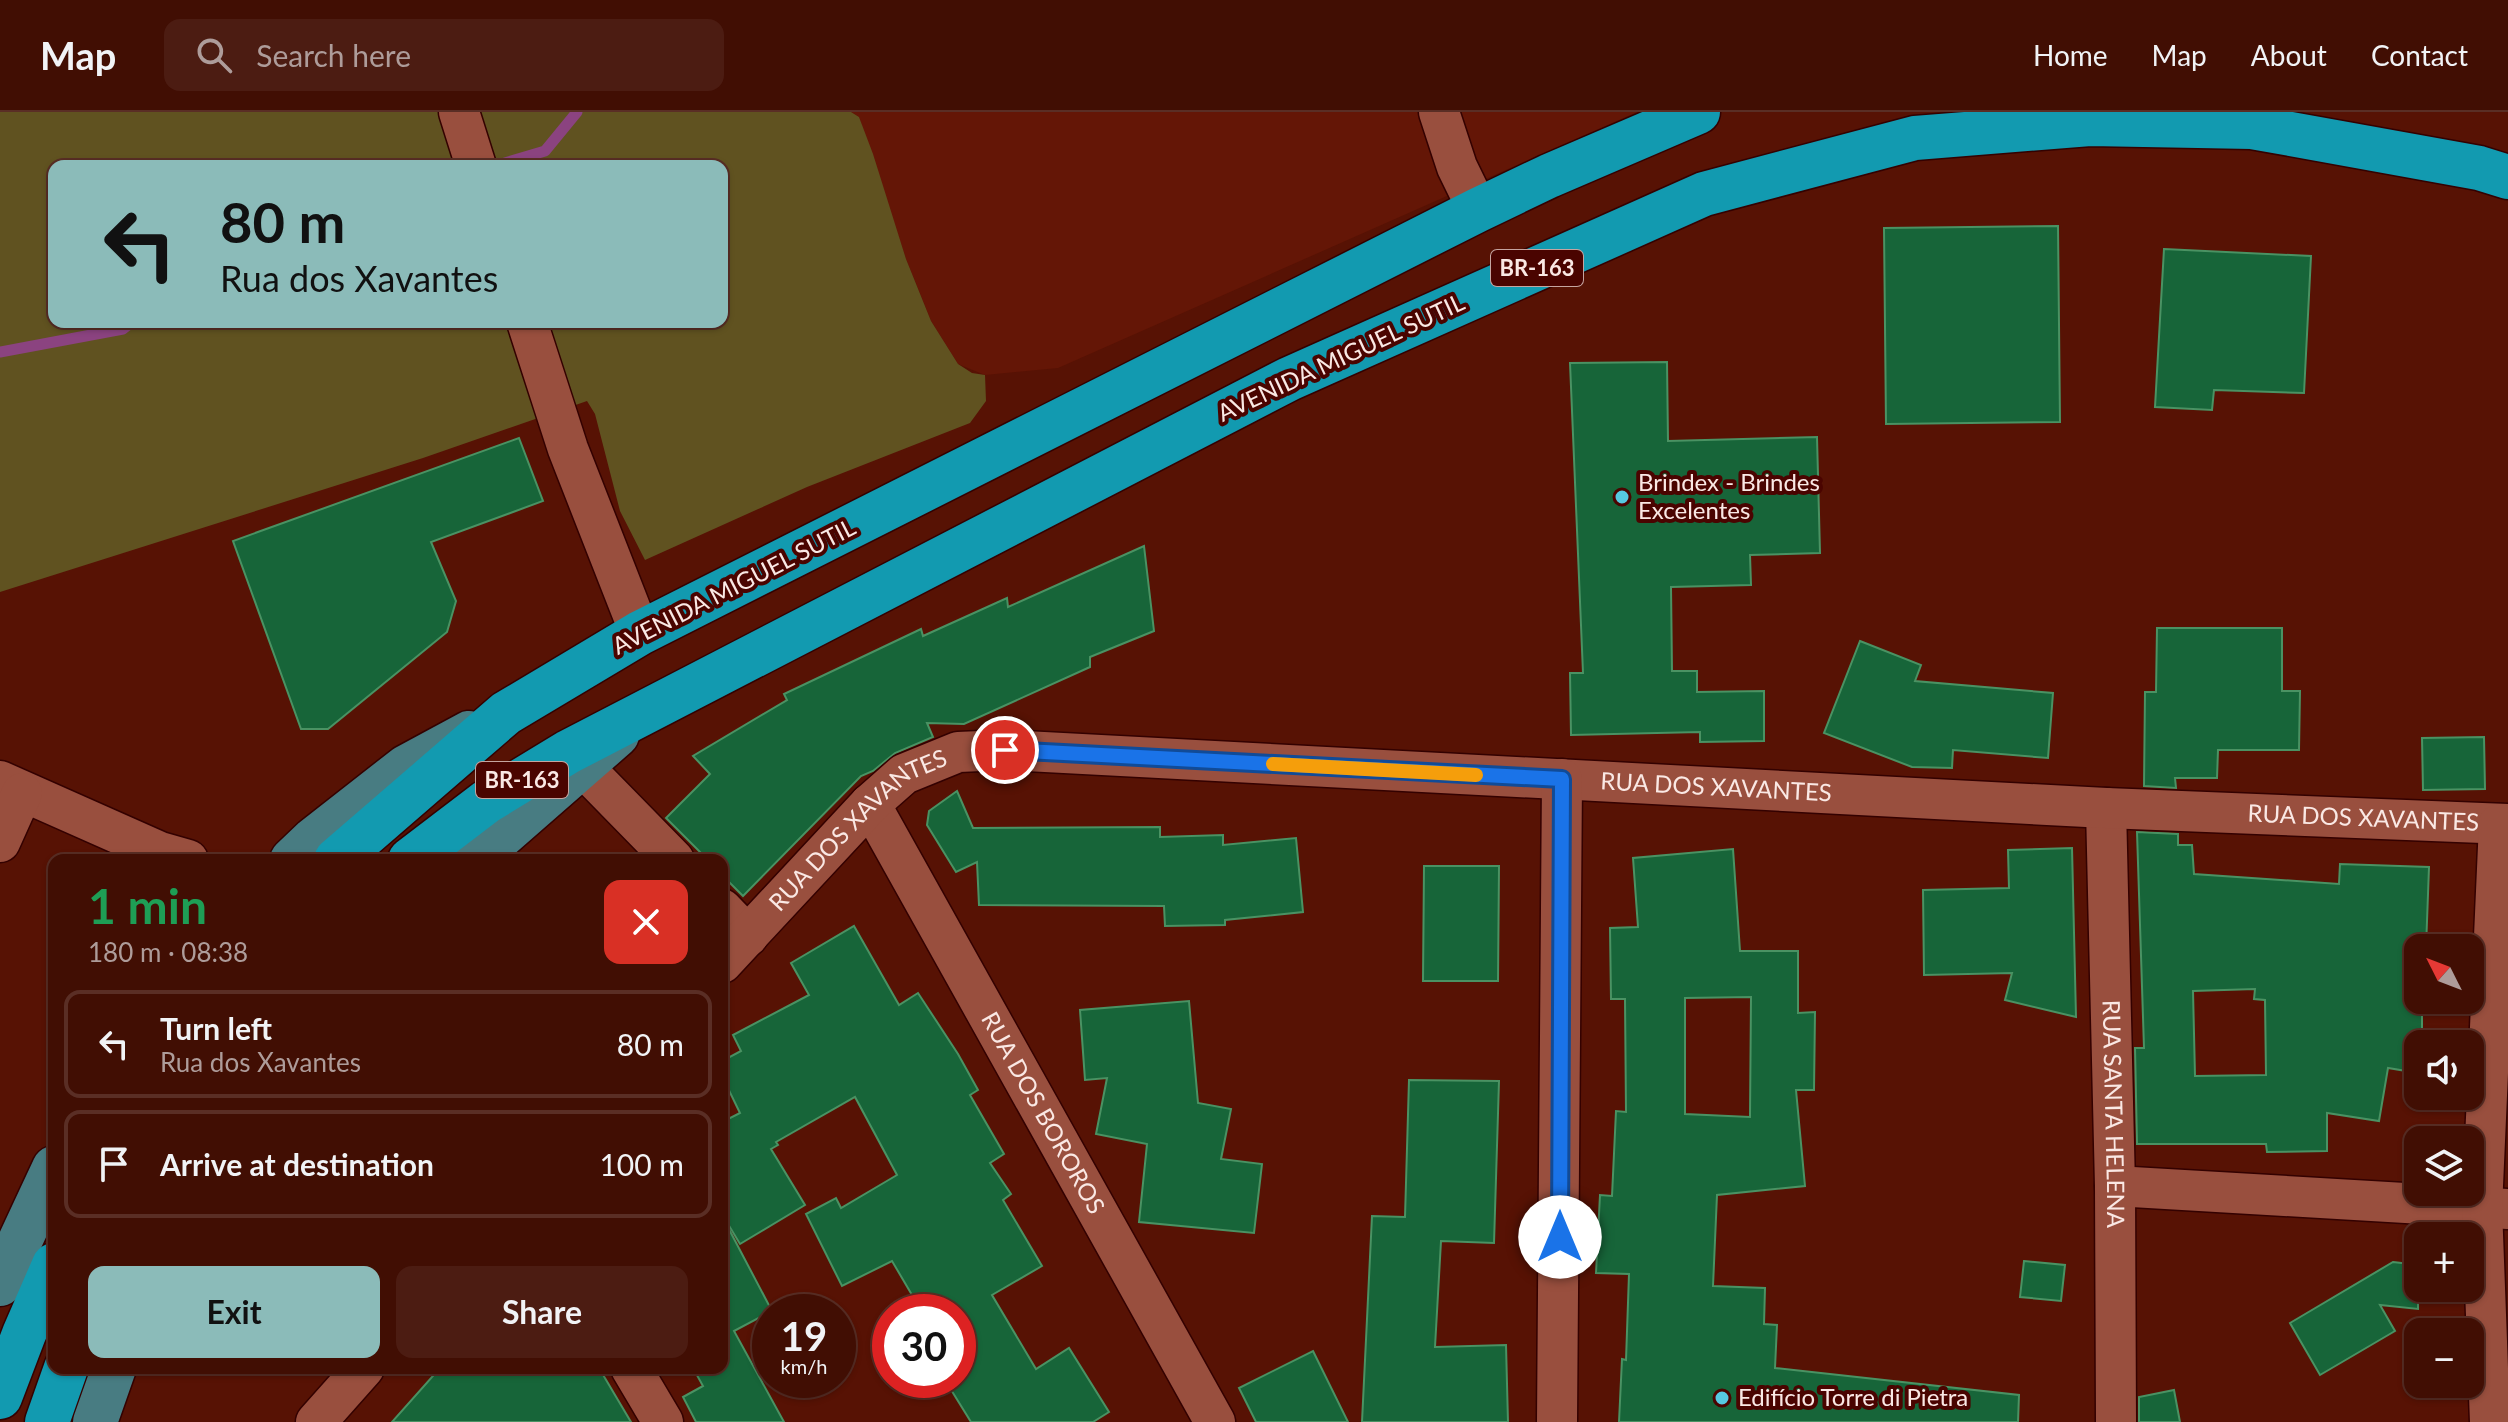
<!DOCTYPE html>
<html lang="en">
<head>
<meta charset="utf-8">
<style>
	:root { --surface:#410e03; --page:#4c1c12; --text:#f1f3f6; --muted:#ae9c9a; --line:#5a2e25; --accent:#8bbbb9 }
	body { margin:0; font-family:Lato,sans-serif; background:var(--page); color:var(--text); height:100vh; display:flex; flex-direction:column; font-size:30px; white-space:nowrap }
	* { box-sizing:border-box; margin:0 }
	p { font-size:26px; color:var(--muted) }
	.icon { flex:none; width:44px; height:44px; fill:none; stroke:currentColor; stroke-width:2; stroke-linecap:round; stroke-linejoin:round }
	.map { position:relative; flex:1; overflow:hidden }
	.panel { position:absolute; left:48px; top:742px; width:680px; height:520px; display:flex; flex-direction:column; background:var(--surface); border-radius:16px; box-shadow:0 2px 6px #0004,0 0 0 2px var(--line) }
	.panel>* { flex:none }
	.hud { position:absolute; left:48px; top:48px; width:680px; height:168px; border-radius:16px; box-shadow:0 2px 6px #0004,0 0 0 2px var(--line); background:#8bbbb9; color:#111; overflow:hidden }
	.needle { width:52px; rotate:312deg }
	.buttons { position:absolute; left:2404px; top:822px; display:grid; gap:16px }
	.buttons a { display:grid; place-items:center; width:80px; height:80px; border-radius:16px; background:var(--surface); box-shadow:0 2px 6px #0004,0 0 0 2px var(--line); font-size:40px }
	.speed { position:absolute; left:752px; top:1182px; display:flex; gap:16px; font-size:40px; font-weight:700; text-align:center }
	.speed>* { display:grid; place-content:center; width:104px; height:104px; border-radius:50%; background:var(--surface); box-shadow:0 2px 6px #0004,0 0 0 2px var(--line); line-height:1 }
	.speed small { font-size:20px; font-weight:400 }
	.speed .limit { border:12px solid #d22; background:#fff; color:#111 }
	.pin { position:absolute; display:grid; place-items:center; width:68px; height:68px; color:#fff; margin:-34px; border:4px solid #fff; border-radius:50%; box-shadow:0 2px 8px #0007 }
	.me { position:absolute; width:88px; margin:-44px; rotate:0deg; stroke-linejoin:round; filter:drop-shadow(0 0 6px #0008) }
	.turn { display:flex; align-items:center; gap:28px; height:168px; padding:0 40px; font-size:36px }
	.turn .icon { width:104px; height:104px; stroke-width:2.5 }
	.turn b { display:block; font-size:56px; line-height:68px }
	.round { display:grid; place-items:center; flex:none; width:84px; height:84px; border-radius:16px; background:var(--page) }
	.headline { display:flex; align-items:center; justify-content:space-between; height:136px; padding:0 40px }
	h1 { font-size:48px; font-weight:700; line-height:60px; color:#1e9e55 }
	.primary-button { display:flex; gap:16px; margin-top:auto; padding:16px 40px }
	.primary-button a { flex:1; height:92px; border-radius:16px; background:var(--accent); color:#111; font-size:32px; font-weight:700; line-height:92px; text-align:center }
	.primary-button a+a { background:var(--page); color:var(--text) }
	ul { padding:0; list-style:none }
	li { display:flex; align-items:center; gap:24px; height:108px; margin:0 16px 12px; padding:0 24px; border:4px solid var(--line); border-radius:16px }
	li div { flex:1 }
	li b { display:block; font-size:30px }
	li em { font-style:normal }
	header { display:flex; align-items:center; gap:48px; box-sizing:border-box; height:112px; padding:0 40px; background:var(--surface); border-bottom:2px solid var(--line) }
	header strong { font-size:38px }
	nav { display:flex; gap:44px; margin-inline-start:auto; font-size:28px }
	.search { width:560px; height:72px; background:var(--page); display:flex; align-items:center; gap:20px; box-sizing:border-box; padding:0 28px; border-radius:16px; color:var(--muted); font-size:30px }
	.map>svg:first-child { display:block }
	.built { fill:#641606 }
	.green { fill:#605220; fill-rule:evenodd }
	.lines { fill:none; stroke-linecap:round; stroke-linejoin:round }
	.stream { stroke:#8b4380; stroke-width:11 }
	.building { fill:#176539; stroke:#4a9263; stroke-width:2; fill-rule:evenodd }
	.minor-casing { stroke:#330100; stroke-width:43 }
	.major-casing { stroke:#330100; stroke-width:47 }
	.highway-casing { stroke:#330100; stroke-width:47 }
	.minor { stroke:#994f3e; stroke-width:40 }
	.major { stroke:#487c82; stroke-width:44 }
	.highway { stroke:#129ab0; stroke-width:44 }
	.route-casing { stroke:#114b97; stroke-width:20 }
	.route { stroke:#1a73e8; stroke-width:14 }
	.slow { stroke:#f59e0b; stroke-width:14 }
	.poi-dot { fill:#56c9e1; stroke:#4a0400; stroke-width:3 }
	.labels { text-anchor:middle; stroke-width:8; stroke-linejoin:round; paint-order:stroke }
	.shield { fill:#4a0400; stroke:#c5a4a0; stroke-width:2 }
	.shield-label { font-size:22px; font-weight:bold; fill:#fae8e4 }
	.street-label { font-size:24px; fill:#fae8e4; stroke:#4a0400 }
	.poi-label { font-size:24px; fill:#fae8e4; stroke:#4a0400; text-anchor:start }
</style>
</head>
<body>
<header>
<strong>Map</strong>
<div class="search"><svg class="icon" aria-label="search" viewBox="0 0 24 24"><circle cx="10" cy="10" r="6"/><path d="M15 15l6 6"/></svg>Search here</div>
<nav><a>Home</a><a>Map</a><a>About</a><a>Contact</a></nav>
</header>
<div class="map">
<svg width="2508" height="1310" viewBox="0 0 2508 1310">
	<rect width="100%" height="100%" fill="#571204"/>
	<polygon class="built" points="851,0 1637,0 1058,256 985,263 958,252 931,209 906,147 859,5"/>
	<path class="green" d="M0,0H851L859,5L873,42L906,147L931,209L958,252L972,261L985,263L986,289L970,311L807,375L645,448L620,399L595,302L587,289L423,346L0,480ZM54,54H722V210H54Z"/>
	<g class="lines">
		<g class="stream">
			<polyline points="495,54 545,39 577,0"/>
			<polyline points="0,240 123,217 132,210"/>
		</g>
	</g>
	<g class="building">
		<polygon points="2058,114 2060,310 1886,312 1884,116"/>
		<polygon points="2164,137 2311,144 2304,281 2214,278 2212,298 2155,295"/>
		<polygon points="1667,250 1668,329 1817,325 1820,441 1750,443 1751,473 1671,475 1672,559 1697,559 1697,580 1764,579 1764,629 1700,630 1700,620 1571,623 1570,561 1583,561 1570,251"/>
		<polygon points="519,326 543,389 431,430 456,489 447,520 328,617 301,617 233,429"/>
		<polygon points="1144,434 1154,519 1090,545 1090,555 964,612 927,611 933,625 895,641 873,659 861,664 743,784 722,763 722,748 708,748 666,706 710,662 693,644 787,588 784,582 921,517 923,524 1007,486 1008,495"/>
		<polygon points="2157,516 2282,516 2282,579 2300,579 2299,638 2218,638 2217,666 2175,666 2176,676 2144,674 2145,580 2156,580"/>
		<polygon points="1860,529 1921,553 1915,569 2053,581 2048,646 1953,638 1952,656 1912,655 1824,621"/>
		<polygon points="2484,625 2485,677 2423,678 2422,626"/>
		<polygon points="957,679 973,716 1160,715 1160,725 1223,723 1223,733 1296,726 1303,800 1225,808 1225,813 1165,814 1164,794 979,793 977,750 956,760 927,713 929,699"/>
		<path d="M2137,720L2178,722V733H2192L2194,762L2339,772L2340,752L2429,755L2426,836H2418V888H2422V932H2418V961L2388,956L2379,1009L2327,1001V1039L2267,1040L2266,1032H2137L2135,936H2144ZM2255,877L2254,887L2265,888L2266,963L2195,964L2193,879Z"/>
		<polygon points="2072,736 2076,905 2005,888 2012,861 1924,863 1923,778 2009,776 2008,738"/>
		<path d="M1733,737L1740,839H1798V901L1815,900L1814,978H1796L1805,1074L1717,1083L1713,1174L1765,1176L1764,1212L1777,1213L1775,1256L2019,1283L2018,1310H1619L1622,1247L1626,1248L1629,1162L1596,1161L1600,1083L1612,1084L1616,999L1626,1000L1625,887H1611L1610,816L1638,815L1633,746ZM1751,885L1750,1005L1685,1002V886Z"/>
		<polygon points="1424,754 1499,754 1498,869 1423,869"/>
		<polygon points="854,814 899,893 918,881 958,942 978,978 970,983 1004,1042 990,1051 1011,1082 1003,1088 1042,1154 992,1183 1036,1257 1069,1236 1109,1300 1093,1310 971,1310 945,1268 958,1268 958,1200 922,1200 892,1149 842,1174 806,1102 836,1086 841,1096 897,1063 855,985 776,1030 778,1033 771,1037 805,1093 740,1132 722,1102 722,1010 740,1001 722,964 722,949 741,939 733,923 809,883 791,851"/>
		<polygon points="1189,889 1198,991 1231,997 1221,1047 1262,1052 1254,1121 1139,1110 1147,1032 1096,1022 1107,966 1085,968 1080,898"/>
		<polygon points="1409,968 1499,969 1494,1131 1441,1129 1435,1235 1506,1233 1508,1310 1362,1310 1372,1104 1405,1105"/>
		<polygon points="722,1104 772,1199 734,1219 784,1310 696,1310 683,1285 703,1274 693,1256 722,1256"/>
		<polygon points="2024,1149 2065,1153 2061,1189 2020,1185"/>
		<polygon points="2393,1150 2418,1153 2418,1197 2380,1193 2395,1219 2320,1263 2290,1211"/>
		<polygon points="1313,1239 1348,1310 1256,1310 1239,1276"/>
		<polygon points="440,1256 599,1256 631,1310 392,1310"/>
		<polygon points="2174,1278 2180,1310 2139,1310 2139,1285"/>
	</g>
	<g class="lines">
		<g class="minor-casing">
			<g id="minor">
				<polyline points="459,0 476,54"/>
				<polyline points="1439,0 1457,55 1478,98"/>
				<polyline points="527,210 568,337 640,521"/>
				<polyline points="582,654 674,748"/>
				<polyline points="0,669 160,740 188,748"/>
				<path id="s1" d="M870,692L1215,1310"/>
				<path id="s2" d="M2106,696L2115,1074L2116,1310"/>
				<polyline points="0,730 22,681"/>
				<polyline points="722,797 748,824"/>
				<path id="s3" d="M722,851L870,692L904,662L958,640L1005,638L2106,696L2508,712"/>
				<polyline points="2115,1074 2508,1097"/>
				<polyline points="631,1256 663,1310"/>
				<polyline points="316,1310 364,1256"/>
				<polyline points="1557,1310 1562,667"/>
				<polyline points="2490,1310 2482,1096 2499,712"/>
			</g>
		</g>
		<g class="major-casing">
			<g id="major">
				<polyline points="292,748 314,727 406,655 469,621"/>
				<polyline points="474,748 617,623"/>
				<polyline points="0,1172 54,1056"/>
				<polyline points="95,1310 114,1256"/>
			</g>
		</g>
		<g class="highway-casing">
			<g id="highway">
				<polyline points="336,748 506,601 640,521 1478,98 1549,64 1698,0"/>
				<polyline points="410,748 486,690 568,640 1289,267 1704,82 1915,26 2090,12 2252,15 2479,56 2508,65"/>
				<polyline points="0,1285 24,1222 54,1153"/>
				<polyline points="47,1310 66,1256"/>
			</g>
		</g>
		<use href="#minor" class="minor"/>
		<use href="#major" class="major"/>
		<use href="#highway" class="highway"/>
	</g>
	<g class="lines">
		<g class="route-casing">
			<polyline id="route" points="1005,638 1562,667 1560,1125"/>
		</g>
		<use href="#route" class="route"/>
		<polyline class="slow" points="1273,652 1476,663"/>
	</g>
	<g class="poi-dot">
		<circle cx="1622" cy="385" r="8"/>
		<circle cx="1722" cy="1286" r="8"/>
	</g>
	<g class="labels">
		<g class="shield">
			<rect x="1491" y="138" width="92" height="36" rx="6"/>
			<rect x="476" y="650" width="92" height="36" rx="6"/>
		</g>
		<g class="shield-label">
			<text x="1537" y="164">BR-163</text>
			<text x="522" y="676">BR-163</text>
		</g>
		<g class="street-label">
			<text transform="translate(1341 246) rotate(-25)" y="8">AVENIDA MIGUEL SUTIL</text>
			<text transform="translate(734 475) rotate(-27)" y="8">AVENIDA MIGUEL SUTIL</text>
			<text dy="8" stroke="none"><textPath href="#s3" startOffset="1080">RUA DOS XAVANTES</textPath></text>
			<text dy="8" stroke="none"><textPath href="#s3" startOffset="1728">RUA DOS XAVANTES</textPath></text>
			<text dy="8" stroke="none"><textPath href="#s3" startOffset="192">RUA DOS XAVANTES</textPath></text>
			<text dy="8" stroke="none"><textPath href="#s1" startOffset="354">RUA DOS BOROROS</textPath></text>
			<text dy="8" stroke="none"><textPath href="#s2" startOffset="306">RUA SANTA HELENA</textPath></text>
		</g>
		<g class="poi-label">
			<text x="1638" y="379">Brindex - Brindes<tspan x="1638" dy="28">Excelentes</tspan></text>
			<text x="1738" y="1294">Edifício Torre di Pietra</text>
		</g>
	</g>
</svg>
<div class="buttons">
<a><svg class="needle" viewBox="-14 -14 28 28"><path d="M0-13l5 13h-10z" fill="#e53935"/><path d="M0 13l5-13h-10z" fill="#ae9c9a"/></svg></a>
<a><svg class="icon" aria-label="sound" viewBox="0 0 24 24"><path d="M4 9h4l5-4v14l-5-4H4zM17 9q2 3 0 6"/></svg></a>
<a><svg class="icon" aria-label="layers" viewBox="0 0 24 24"><path d="M12 4l9 5-9 5-9-5zM3 14l9 5 9-5"/></svg></a>
<a>+</a>
<a>−</a>
</div>
<div class="speed"><div>19<small>km/h</small></div><div class="limit">30</div></div>
<div class="pin" style="left:1005px;top:638px;background:#d93025"><svg class="icon" aria-label="arrive" viewBox="0 0 24 24"><path d="M6 21V4h12l-3 4 3 4H6"/></svg></div>
<svg class="me" style="left:1560px;top:1125px" viewBox="-20 -20 40 40"><circle r="19" fill="#fff"/><path d="M0-13L10 11 0 6-10 11z" fill="#1a73e8"/></svg>
<div class="hud">
<div class="turn"><svg class="icon" aria-label="left" viewBox="0 0 24 24"><path d="M17 20v-9H6M10 6l-5 5 5 5"/></svg><div><b>80 m</b>Rua dos Xavantes</div></div>
</div>
<section class="panel">
<div class="headline"><div><h1>1 min</h1><p>180 m · 08:38</p></div><a class="round" style="background:#d93025;color:#fff"><svg class="icon" aria-label="close" viewBox="0 0 24 24"><path d="M6 6l12 12M18 6L6 18"/></svg></a></div>
<ul>
<li><svg class="icon" aria-label="left" viewBox="0 0 24 24"><path d="M17 20v-9H6M10 6l-5 5 5 5"/></svg><div><b>Turn left</b><p>Rua dos Xavantes</p></div><em>80 m</em></li>
<li><svg class="icon" aria-label="arrive" viewBox="0 0 24 24"><path d="M6 21V4h12l-3 4 3 4H6"/></svg><div><b>Arrive at destination</b></div><em>100 m</em></li>
</ul>
<div class="primary-button"><a>Exit</a><a>Share</a></div>
</section>
</div>
</body>
</html>
